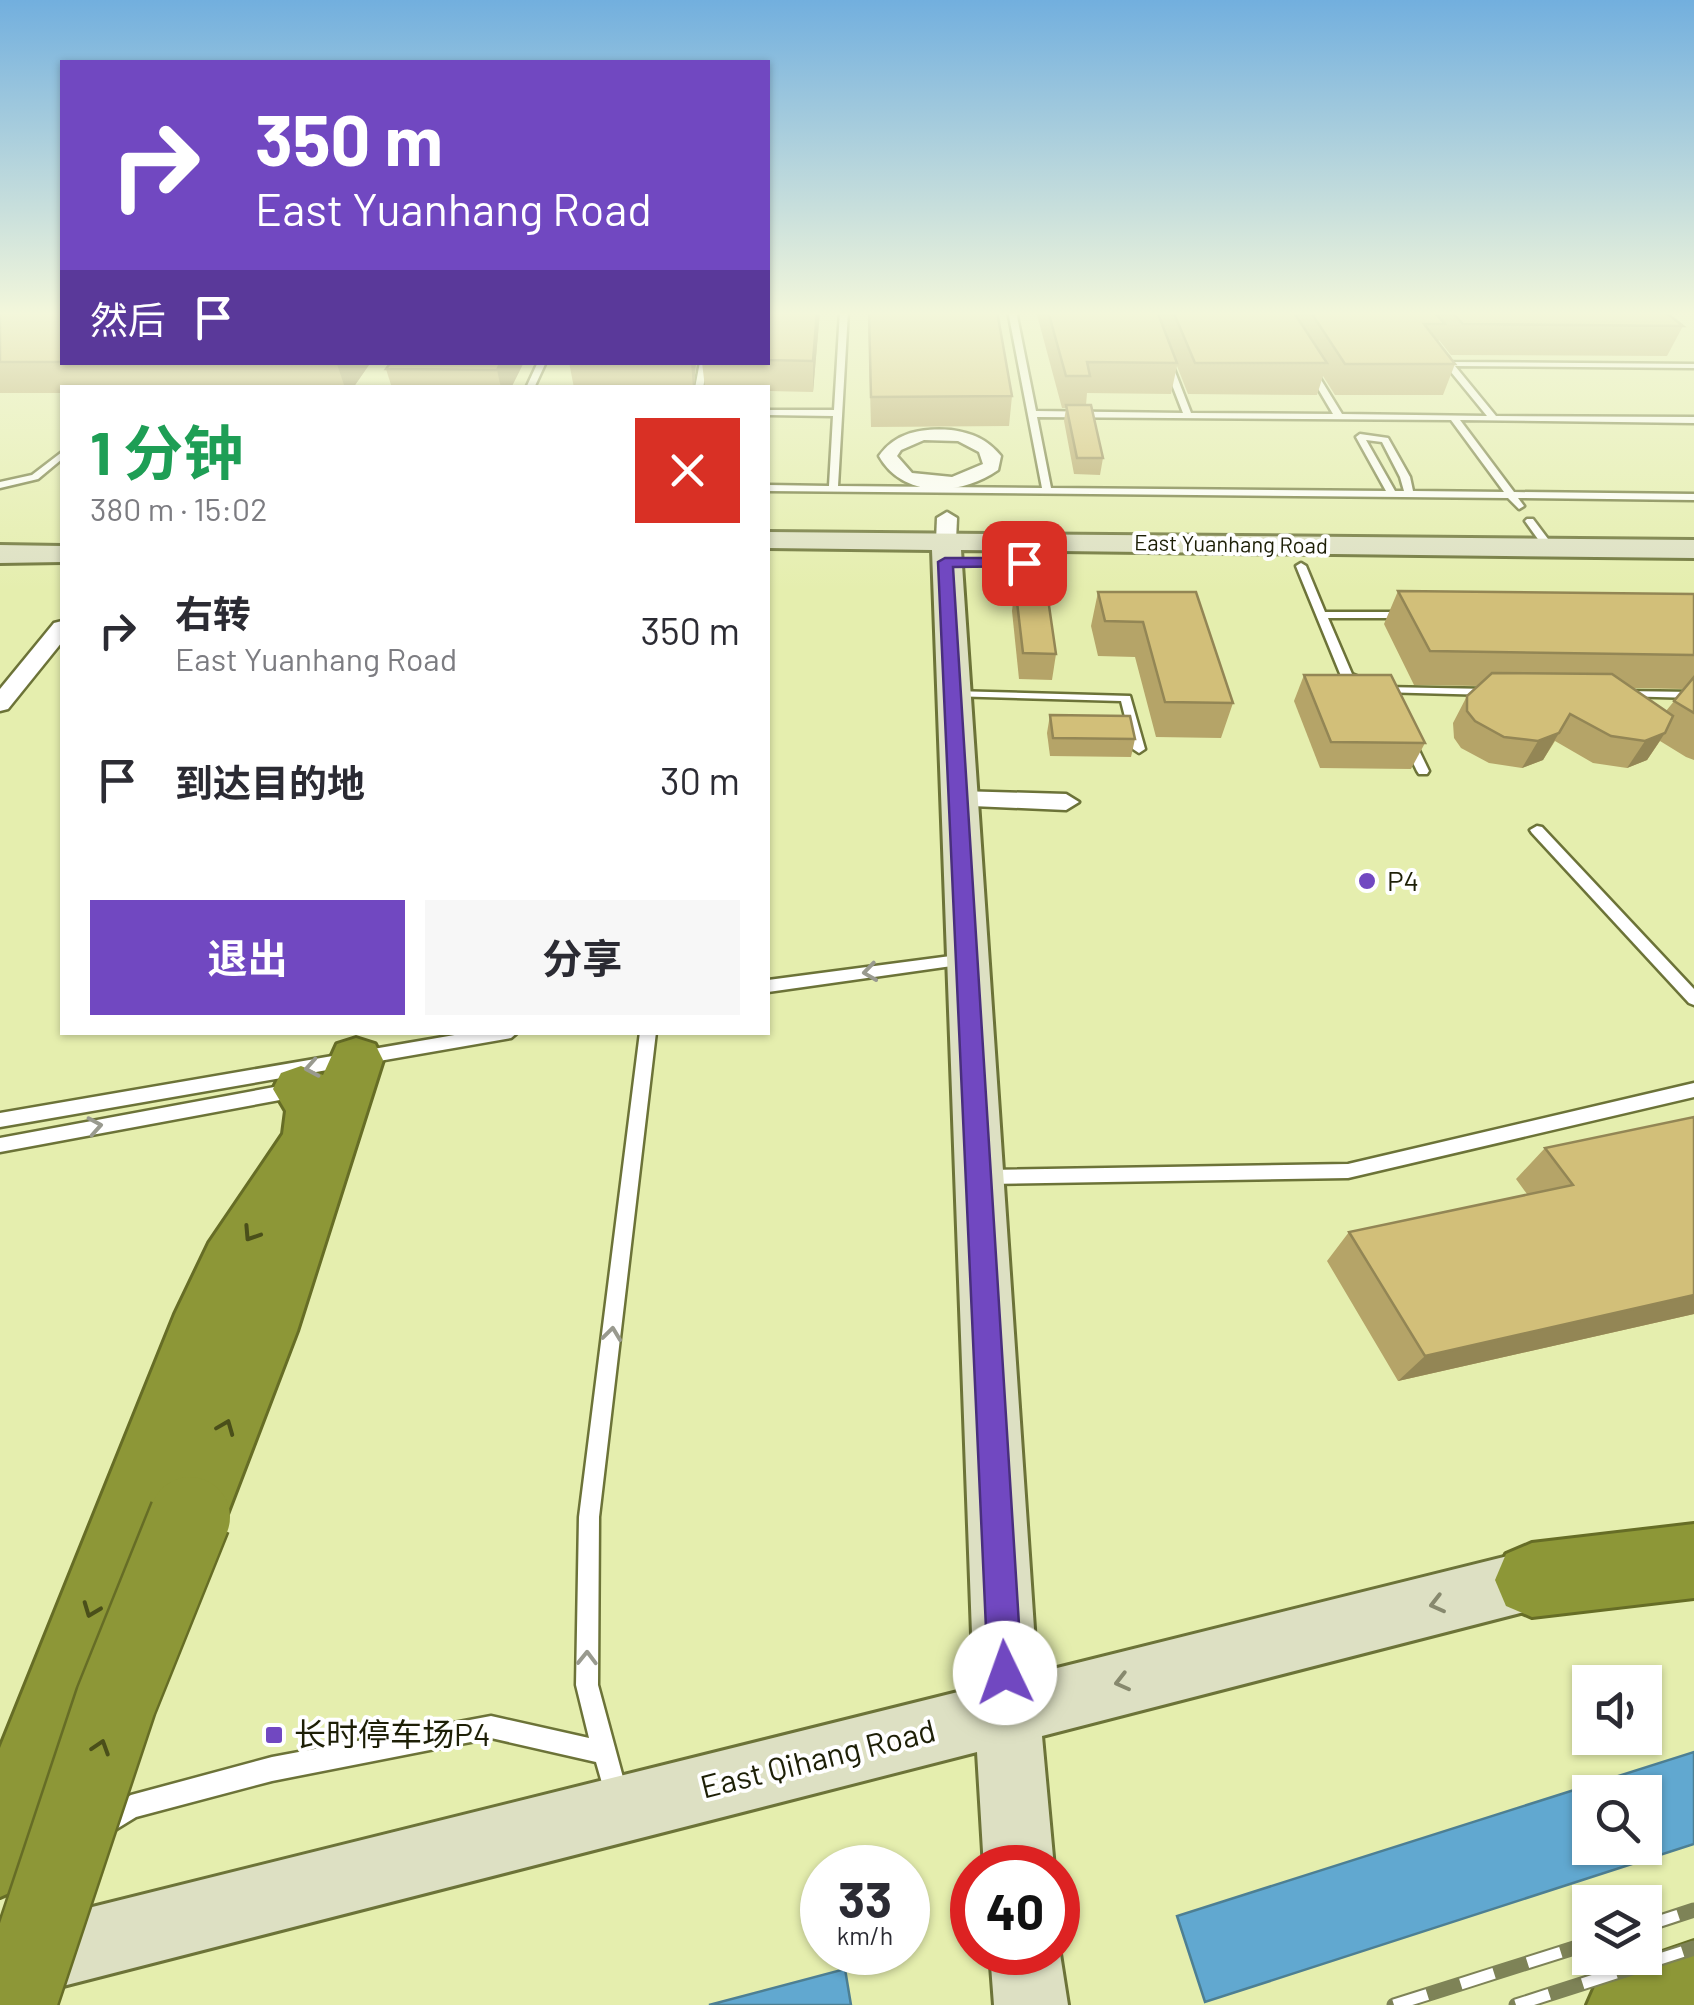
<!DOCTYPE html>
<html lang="zh">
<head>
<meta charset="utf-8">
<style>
	:root { --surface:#fff; --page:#f7f7f7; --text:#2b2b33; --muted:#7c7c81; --accent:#7148c1 }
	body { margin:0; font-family:Barlow,"Noto Sans SC",sans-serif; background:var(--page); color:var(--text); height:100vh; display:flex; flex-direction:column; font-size:38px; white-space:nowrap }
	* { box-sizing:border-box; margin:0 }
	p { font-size:32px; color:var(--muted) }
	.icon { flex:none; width:55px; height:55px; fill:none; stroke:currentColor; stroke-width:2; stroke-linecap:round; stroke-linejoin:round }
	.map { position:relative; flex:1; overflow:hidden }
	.details { position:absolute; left:60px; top:385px; width:710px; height:650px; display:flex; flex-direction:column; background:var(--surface); border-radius:0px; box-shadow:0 2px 8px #0004 }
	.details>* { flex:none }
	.hud { position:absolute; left:60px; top:60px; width:710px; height:305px; border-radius:0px; box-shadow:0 2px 8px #0004; background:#7148c1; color:#fff; overflow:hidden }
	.tools { position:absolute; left:1572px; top:1665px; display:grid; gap:20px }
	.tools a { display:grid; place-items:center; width:90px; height:90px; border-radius:0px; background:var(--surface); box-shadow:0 2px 8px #0004; font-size:50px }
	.speed { position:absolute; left:800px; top:1845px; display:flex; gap:20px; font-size:50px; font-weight:700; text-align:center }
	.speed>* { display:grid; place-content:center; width:130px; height:130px; border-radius:50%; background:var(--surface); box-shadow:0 2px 8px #0004; line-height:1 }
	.speed small { font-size:25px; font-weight:400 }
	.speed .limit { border:15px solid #d22; background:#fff; color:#111 }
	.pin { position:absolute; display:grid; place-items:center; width:85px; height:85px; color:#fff; margin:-42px; border-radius:20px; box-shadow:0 5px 15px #0006 }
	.me { position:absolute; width:110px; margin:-55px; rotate:357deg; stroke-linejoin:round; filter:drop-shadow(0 0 8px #0008) }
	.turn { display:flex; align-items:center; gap:35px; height:210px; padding:0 30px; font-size:45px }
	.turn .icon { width:130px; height:130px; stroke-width:2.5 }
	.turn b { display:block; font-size:70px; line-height:85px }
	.then { display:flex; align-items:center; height:95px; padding:0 30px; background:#0003; gap:20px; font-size:38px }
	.round { display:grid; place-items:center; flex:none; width:105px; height:105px; border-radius:0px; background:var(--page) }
	.headline { display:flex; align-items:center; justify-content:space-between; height:170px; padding:0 30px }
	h1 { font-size:60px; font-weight:700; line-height:75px; color:#1e9e55 }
	.primary-button { display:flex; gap:20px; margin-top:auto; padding:20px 30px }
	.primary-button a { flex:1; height:115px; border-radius:0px; background:var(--accent); color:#fff; font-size:40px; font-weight:700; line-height:115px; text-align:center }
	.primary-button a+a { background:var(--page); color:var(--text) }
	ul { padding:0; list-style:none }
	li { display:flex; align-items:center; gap:30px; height:150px; padding:0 30px }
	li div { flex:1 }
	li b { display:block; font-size:38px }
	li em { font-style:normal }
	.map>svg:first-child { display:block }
	.water { fill:#61a8d0; stroke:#4d7f93; stroke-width:2.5; fill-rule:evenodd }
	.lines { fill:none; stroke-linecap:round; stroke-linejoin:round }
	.lane-casing { stroke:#6c7338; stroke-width:5 }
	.street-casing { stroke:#6c7338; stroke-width:5 }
	.secondary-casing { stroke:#6c7338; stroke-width:6 }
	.highway-casing { stroke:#666d26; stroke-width:6 }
	.lane { fill:#fff; fill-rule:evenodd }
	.street { fill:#fff; fill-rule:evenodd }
	.secondary { fill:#dde0c3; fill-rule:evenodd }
	.highway { fill:#8d9737; fill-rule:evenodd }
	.rail-casing { stroke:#7e8357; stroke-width:15 }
	.rail { stroke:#fff; stroke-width:11; stroke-dasharray:35; stroke-linecap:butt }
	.highway-bridge-casing { stroke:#666d26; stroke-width:85; stroke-linecap:butt }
	.highway-bridge { stroke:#8d9737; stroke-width:80 }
	.wall { fill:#b5a468; fill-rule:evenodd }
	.shaded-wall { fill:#938655 }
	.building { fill:#d2bf79; stroke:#938655; stroke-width:2.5 }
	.oneway { stroke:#999a8f }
	.oneway2 { stroke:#4a4f1a }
	.oneway3 { stroke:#87896e }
	.route { fill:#7148c1; stroke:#492f7d; stroke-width:2.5 }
	.poi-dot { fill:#7148c1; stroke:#fff; stroke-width:4 }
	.labels { text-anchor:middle; stroke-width:8; stroke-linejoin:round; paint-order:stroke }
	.far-street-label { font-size:22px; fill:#1d1f06; stroke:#fff }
	.poi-label { font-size:28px; fill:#1d1f06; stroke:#fff; text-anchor:start }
	.near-poi-label { font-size:32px; fill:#1d1f06; stroke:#fff; text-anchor:start }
	.near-street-label { font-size:32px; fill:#1d1f06; stroke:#fff }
</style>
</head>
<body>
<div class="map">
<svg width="1694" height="2005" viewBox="0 0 1694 2005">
	<rect width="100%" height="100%" fill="#e5eeae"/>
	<g class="water">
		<path d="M1694,1752V1844L1205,2002L1177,1916ZM1590,1792H1645V1848H1590Z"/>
		<polygon points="845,1969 851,2005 709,2005"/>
	</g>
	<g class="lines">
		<g class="lane-casing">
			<g id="lane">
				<path d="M840,311H848L838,486L1042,488L1008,311H1016L1036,411L1183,413L1164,364L1168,362L1172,364L1191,413L1333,414L1307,370L1311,368L1315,370L1342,414L1487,416L1442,361V357H1448L1451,362L1694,364V368L1455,366L1496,416L1694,417V423L1460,420L1514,492L1694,494V500L1518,498L1524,506L1519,509L1508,498L768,491V485L829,486L833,416L768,415V410H834ZM1037,417L1451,420L1504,492L1413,491L1410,477L1388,438L1360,434L1356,437L1386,491L1051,488ZM1366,440L1382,442L1400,477L1404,491H1395Z"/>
				<polygon points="538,362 546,362 534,388 526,388"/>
				<polygon points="700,362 708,362 703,388 695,388"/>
				<polygon points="62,452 62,459 38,479 0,488 0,482 32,475"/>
				<polygon points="1527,519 1533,519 1554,547 1553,549 1545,549 1525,521"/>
				<polygon points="1301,563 1306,566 1325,612 1408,612 1413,615 1408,618 1328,618 1352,674 1366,680 1366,684 1358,684 1341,676 1296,566"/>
				<polygon points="1383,687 1490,689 1496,692 1490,695 1379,692 1379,688"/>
				<polygon points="953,691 1130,696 1145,749 1139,753 1133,749 1121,701 949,696 947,694"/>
				<polygon points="1623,691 1694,692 1694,698 1619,696 1619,692"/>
				<polygon points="1408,736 1414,740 1429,771 1427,774 1419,774 1417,771 1402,740"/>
				<polygon points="1537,826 1542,827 1694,989 1694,1005 1689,1003 1532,833 1530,830"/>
				<polygon points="966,954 973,959 966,964 768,992 768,980"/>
				<polygon points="472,1032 518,1032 511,1038 0,1127 0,1113"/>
				<polygon points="640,1032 656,1032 599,1517 598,1685 628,1796 624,1804 616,1808 608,1804 596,1762 491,1738 272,1781 136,1817 105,1836 97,1832 93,1824 97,1816 131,1795 272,1757 491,1716 589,1738 576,1685 579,1517"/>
				<polygon points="296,1083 302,1085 304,1090 302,1095 296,1097 0,1152 0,1138"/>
				<polygon points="1694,1083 1694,1097 1348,1178 987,1184 981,1182 979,1177 981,1172 987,1170 1348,1164"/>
			</g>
		</g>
		<g class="street-casing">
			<g id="street">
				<path d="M951,430C972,433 987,439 1001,456L998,470C961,496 903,499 879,456C896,432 922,428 951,430ZM924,440L958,441L979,452L983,464L952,477L912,473L897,456L901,450Z"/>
				<polygon points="947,512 957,518 956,541 946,547 936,541 937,518"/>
				<polygon points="62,621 62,642 8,709 0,711 0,689 54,623"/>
				<polygon points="958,791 1066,794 1079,802 1066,810 949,805 945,799"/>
			</g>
		</g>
		<g class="secondary-casing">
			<g id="secondary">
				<polygon points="768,532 1694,540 1694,558 961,550 1037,1673 1532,1550 1553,1559 1562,1580 1553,1601 1532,1610 1042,1736 1054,1868 984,1868 977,1752 20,1997 0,1989 0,1933 20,1925 974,1688 932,550 768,548"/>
				<polygon points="0,545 62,546 62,562 0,563"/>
				<polygon points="1058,1941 1068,2005 994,2005 990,1952 1058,1952"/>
			</g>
		</g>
		<g class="highway-casing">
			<g id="highway">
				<polygon points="356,1038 375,1044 383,1060 297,1331 216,1543 190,1553 164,1543 160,1531 30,1884 0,1897 0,1748 175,1314 209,1243 283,1134 286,1111 273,1089 281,1073 301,1066 323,1075 337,1044"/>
				<polygon points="1694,1524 1694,1598 1532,1617 1506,1606 1495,1580 1506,1554 1532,1543"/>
				<polygon points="1694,1941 1694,2005 1587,2005 1601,1973"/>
			</g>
		</g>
		<use href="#lane" class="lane"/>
		<use href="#street" class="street"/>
		<use href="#secondary" class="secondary"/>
		<use href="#highway" class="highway"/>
		<g class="rail-casing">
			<g id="rail">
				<polyline points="1645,1926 1694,1910"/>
				<polyline points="1394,2005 1590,1943"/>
				<polyline points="1516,2005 1694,1948"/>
			</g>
		</g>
		<use href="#rail" class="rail"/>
		<g class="highway-bridge-casing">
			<polyline id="highway-bridge" points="15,2005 116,1701 190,1517"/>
		</g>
		<use href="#highway-bridge" class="highway-bridge"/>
	</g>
	<g class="wall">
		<polygon points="0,311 371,362 353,388 62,388 62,393 0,393"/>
		<polygon points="768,311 820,311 813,392 768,391 768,388 705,388 702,362 768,362"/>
		<polygon points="868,311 997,311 1012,396 1009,426 871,427"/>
		<polygon points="1036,311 1664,311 1683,326 1667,356 1451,355 1439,340 1438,342 1455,364 1443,395 1335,395 1323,376 1317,395 1188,394 1177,366 1171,394 1087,393 1086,405 1103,458 1100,475 1074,474 1064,421 1066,408 1062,408"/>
		<polygon points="391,362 524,362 511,388 392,388 386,369"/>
		<polygon points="569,362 696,362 694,388 574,388"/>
		<polygon points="1015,585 1056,654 1052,680 1019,679 1012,611"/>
		<path d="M1398,591L1694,594V760L1686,757L1660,741L1647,760L1627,768L1593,763L1555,741L1543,760L1522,768L1489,763L1461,748L1454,738L1453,723L1467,696L1479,686L1414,685L1384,624ZM1632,688L1684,689L1666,711Z"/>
		<polygon points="1098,592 1196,592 1233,703 1221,738 1156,737 1135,657 1098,656 1091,626"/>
		<polygon points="1304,675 1425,743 1411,769 1320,768 1294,701"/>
		<polygon points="1050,715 1135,739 1131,757 1050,756 1047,733"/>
		<polygon points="1694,1117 1694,1314 1398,1381 1327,1261 1349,1232 1527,1194 1516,1179 1545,1148"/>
	</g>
	<g class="shaded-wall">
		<polygon points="817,311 820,311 813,392 813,361"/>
		<polygon points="339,362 371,362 353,388 345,388 337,364"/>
		<polygon points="501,362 524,362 511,388 501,388 497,370"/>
		<polygon points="691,362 696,362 694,388 693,388"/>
		<polygon points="1559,733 1543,760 1522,768 1538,741"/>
		<polygon points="1665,733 1647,760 1627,768 1645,741"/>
		<polygon points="1694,1295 1694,1314 1398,1381 1425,1356"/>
	</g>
	<g class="building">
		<rect x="0" y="311" width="62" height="51"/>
		<polygon points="768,311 817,311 813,361 768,360"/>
		<polygon points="869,311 997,311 1012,396 871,397"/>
		<polygon points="1048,311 1157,311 1177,363 1087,362 1090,376 1066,376"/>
		<polygon points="1173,311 1293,311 1327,363 1195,363"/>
		<polygon points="1310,311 1433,311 1445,324 1424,324 1455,364 1345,364"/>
		<polygon points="1451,311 1664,311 1683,326 1463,324"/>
		<polygon points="83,362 339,362 337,364"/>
		<polygon points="391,362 501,362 497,370 386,369"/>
		<polygon points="1066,405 1091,405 1103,458 1077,458"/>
		<polygon points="1015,585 1046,585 1056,654 1023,653"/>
		<polygon points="1398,591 1694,594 1694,655 1430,651"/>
		<polygon points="1098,592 1196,592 1233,703 1165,702 1143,622 1105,621"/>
		<polygon points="1492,673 1612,674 1673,716 1665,733 1645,741 1611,736 1570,714 1559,733 1538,741 1504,737 1475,721 1467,711 1467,696"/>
		<polygon points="1304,675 1391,675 1425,743 1331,742"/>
		<polygon points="1694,677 1694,713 1674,701"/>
		<polygon points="1050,715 1130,716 1135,739 1053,738"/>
		<polygon points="1694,1117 1694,1295 1425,1356 1349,1232 1573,1185 1545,1148"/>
	</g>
	<defs><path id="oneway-chevron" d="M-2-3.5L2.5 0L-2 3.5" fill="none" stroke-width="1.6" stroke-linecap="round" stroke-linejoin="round" transform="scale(2.5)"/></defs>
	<g class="oneway">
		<use href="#oneway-chevron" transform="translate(870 972) rotate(172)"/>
		<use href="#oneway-chevron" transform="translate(312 1068) rotate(170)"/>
		<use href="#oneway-chevron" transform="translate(95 1126) rotate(-10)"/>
		<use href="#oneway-chevron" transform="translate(612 1334) rotate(-83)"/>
		<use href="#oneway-chevron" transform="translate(587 1658) rotate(-89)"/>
	</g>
	<g class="oneway2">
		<use href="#oneway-chevron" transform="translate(251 1234) rotate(123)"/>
		<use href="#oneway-chevron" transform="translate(226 1427) rotate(-68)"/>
		<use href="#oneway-chevron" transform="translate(91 1610) rotate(111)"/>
		<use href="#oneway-chevron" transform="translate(101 1747) rotate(-72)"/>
	</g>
	<g class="oneway3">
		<use href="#oneway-chevron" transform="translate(1437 1604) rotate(166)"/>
		<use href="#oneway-chevron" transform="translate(1122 1682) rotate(166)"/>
	</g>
	<linearGradient id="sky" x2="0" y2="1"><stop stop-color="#72afde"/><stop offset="0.53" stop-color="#f3f7db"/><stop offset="1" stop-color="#f3f7db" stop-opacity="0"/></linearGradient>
	<rect width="1694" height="591" fill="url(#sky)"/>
	<polygon class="route" points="1024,558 1032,563 1029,566 953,567 1022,1673 1017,1685 1005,1690 993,1685 988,1673 938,562 945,558"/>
	<g class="poi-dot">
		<circle cx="1367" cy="881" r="10"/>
		<rect x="264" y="1725" width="20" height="20" rx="5"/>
	</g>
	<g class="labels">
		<g class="far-street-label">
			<text transform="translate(1231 544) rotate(1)" y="8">East Yuanhang Road</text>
		</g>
		<g class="poi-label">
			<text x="1387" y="891">P4</text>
		</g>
		<g class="near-poi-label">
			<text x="294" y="1746">长时停车场P4</text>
		</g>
		<g class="near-street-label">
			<text transform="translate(818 1759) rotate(-14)" y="11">East Qihang Road</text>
		</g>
	</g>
</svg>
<div class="tools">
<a><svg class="icon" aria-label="sound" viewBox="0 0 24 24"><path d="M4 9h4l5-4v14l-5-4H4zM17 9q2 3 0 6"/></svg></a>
<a><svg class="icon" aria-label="search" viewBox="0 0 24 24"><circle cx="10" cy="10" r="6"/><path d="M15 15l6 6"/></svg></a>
<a><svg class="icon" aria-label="layers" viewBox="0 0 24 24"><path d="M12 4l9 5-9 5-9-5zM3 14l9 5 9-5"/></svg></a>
</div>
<div class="speed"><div>33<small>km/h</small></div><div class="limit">40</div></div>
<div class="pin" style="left:1024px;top:563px;background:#d93025"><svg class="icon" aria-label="arrive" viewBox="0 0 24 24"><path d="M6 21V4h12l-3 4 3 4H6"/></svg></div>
<svg class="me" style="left:1005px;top:1673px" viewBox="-20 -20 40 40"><circle r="19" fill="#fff"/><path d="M0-13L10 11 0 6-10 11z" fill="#7148c1"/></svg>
<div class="hud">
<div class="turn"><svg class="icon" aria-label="right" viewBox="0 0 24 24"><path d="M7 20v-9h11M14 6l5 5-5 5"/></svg><div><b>350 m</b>East Yuanhang Road</div></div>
<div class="then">然后<svg class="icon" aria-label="arrive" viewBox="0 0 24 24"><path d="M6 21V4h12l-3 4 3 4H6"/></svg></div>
</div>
<section class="details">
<div class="headline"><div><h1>1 分钟</h1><p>380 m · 15:02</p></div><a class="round" style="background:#d93025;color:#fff"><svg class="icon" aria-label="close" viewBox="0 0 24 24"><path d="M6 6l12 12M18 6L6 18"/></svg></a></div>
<ul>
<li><svg class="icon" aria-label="right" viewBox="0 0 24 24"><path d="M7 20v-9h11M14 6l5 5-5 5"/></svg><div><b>右转</b><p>East Yuanhang Road</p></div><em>350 m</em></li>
<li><svg class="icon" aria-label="arrive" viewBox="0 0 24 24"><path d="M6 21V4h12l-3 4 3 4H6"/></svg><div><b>到达目的地</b></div><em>30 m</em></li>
</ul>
<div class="primary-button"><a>退出</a><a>分享</a></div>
</section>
</div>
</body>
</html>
